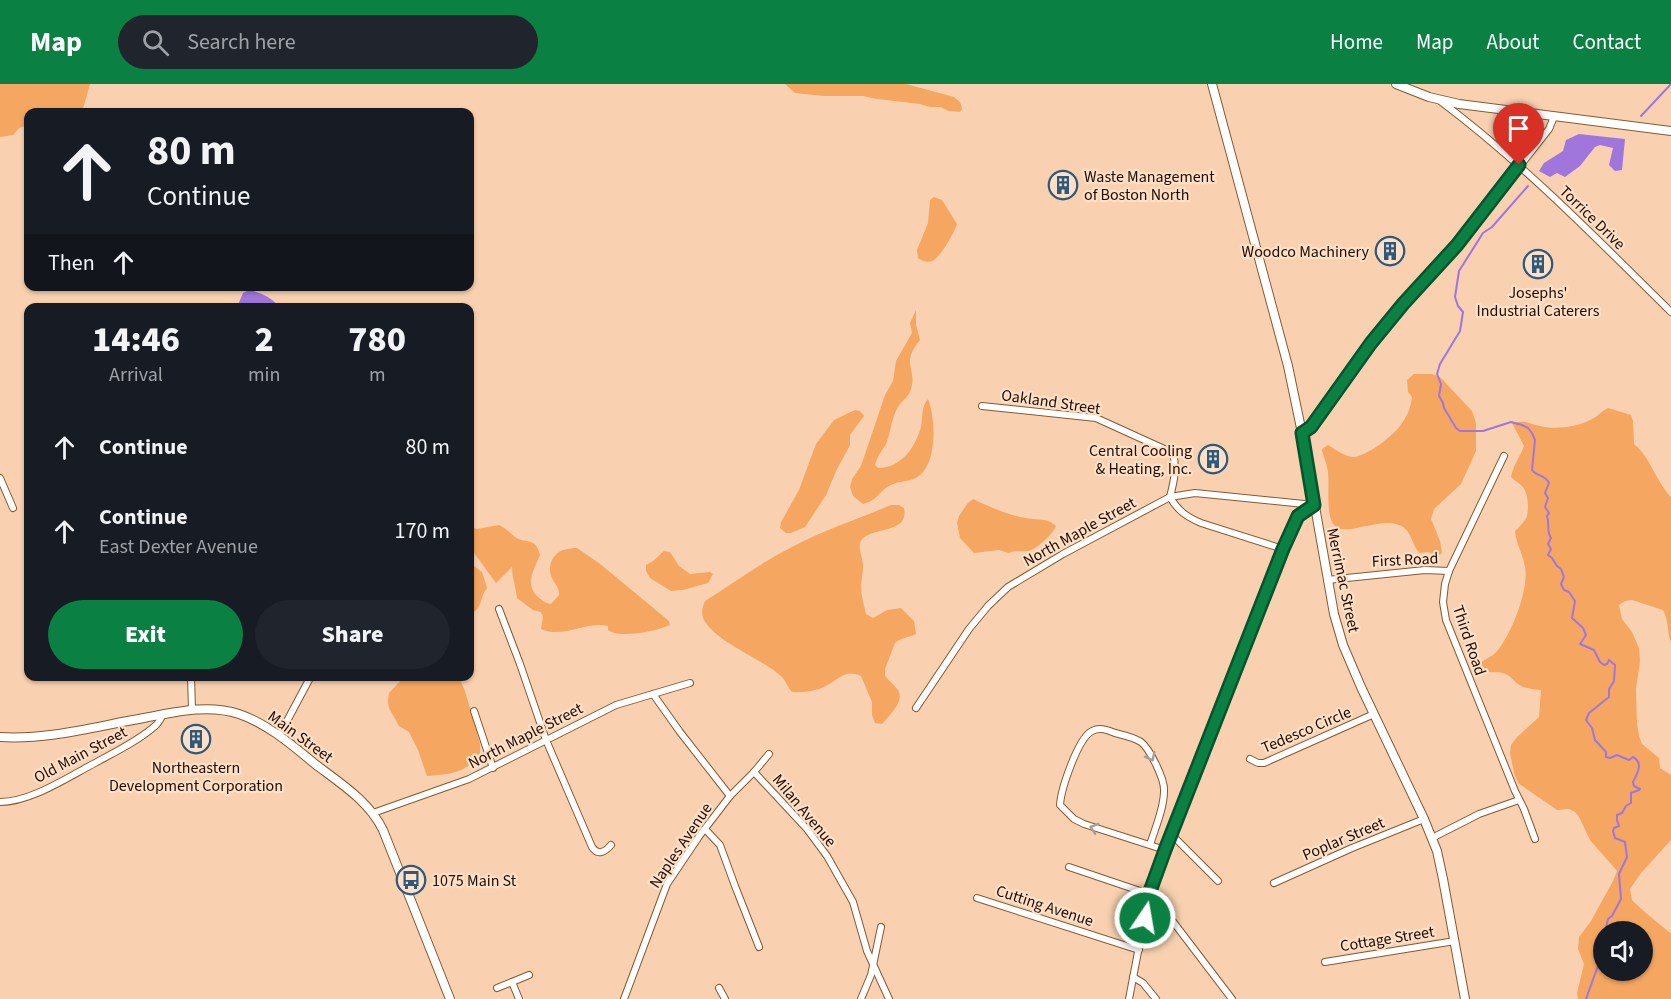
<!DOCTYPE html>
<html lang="en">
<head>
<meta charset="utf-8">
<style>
	:root { --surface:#171b24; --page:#20242c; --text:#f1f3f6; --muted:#9ea1a6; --accent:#0b8043 }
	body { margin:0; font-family:"Source Sans 3",sans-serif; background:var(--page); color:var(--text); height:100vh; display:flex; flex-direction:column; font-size:22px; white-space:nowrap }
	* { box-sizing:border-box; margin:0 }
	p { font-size:20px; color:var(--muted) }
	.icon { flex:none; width:33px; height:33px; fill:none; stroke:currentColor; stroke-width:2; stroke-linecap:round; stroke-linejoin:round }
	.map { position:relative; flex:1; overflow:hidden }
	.drawer { position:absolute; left:24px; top:219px; width:450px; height:378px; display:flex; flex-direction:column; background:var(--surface); border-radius:12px; box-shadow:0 2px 4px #0004 }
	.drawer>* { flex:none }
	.banner { position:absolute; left:24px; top:24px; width:450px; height:183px; border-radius:12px; box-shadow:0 2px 4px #0004; background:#171b24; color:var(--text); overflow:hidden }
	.buttons { position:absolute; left:1593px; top:837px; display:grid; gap:12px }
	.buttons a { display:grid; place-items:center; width:60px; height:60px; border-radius:50%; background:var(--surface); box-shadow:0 2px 4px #0004; font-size:30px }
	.pin { position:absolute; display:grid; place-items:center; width:51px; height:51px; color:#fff; margin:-62px -26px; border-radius:50% 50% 50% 0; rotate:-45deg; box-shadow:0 0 6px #0007 }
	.pin .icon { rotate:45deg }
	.me { position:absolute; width:66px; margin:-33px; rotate:12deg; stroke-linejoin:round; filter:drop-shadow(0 0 4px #0008) }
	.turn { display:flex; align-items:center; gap:21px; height:126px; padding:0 24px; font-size:27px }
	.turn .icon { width:78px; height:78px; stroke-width:2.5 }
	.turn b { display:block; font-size:42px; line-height:51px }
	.then { display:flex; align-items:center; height:57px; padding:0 24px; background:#0003; gap:12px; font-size:22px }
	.eta { display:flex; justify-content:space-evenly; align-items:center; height:102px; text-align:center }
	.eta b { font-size:36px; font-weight:800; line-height:42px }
	.button { display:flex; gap:12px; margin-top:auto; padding:12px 24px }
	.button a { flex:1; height:69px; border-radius:36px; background:var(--accent); color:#fff; font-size:24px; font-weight:800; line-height:69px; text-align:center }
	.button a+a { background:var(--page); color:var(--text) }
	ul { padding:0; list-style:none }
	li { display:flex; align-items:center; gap:18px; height:84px; padding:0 24px }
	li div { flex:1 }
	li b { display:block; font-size:22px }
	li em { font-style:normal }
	header { display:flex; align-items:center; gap:36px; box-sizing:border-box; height:84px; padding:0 30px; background:var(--accent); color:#fff }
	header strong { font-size:28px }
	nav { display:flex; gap:33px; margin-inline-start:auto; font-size:21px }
	.search { width:420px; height:54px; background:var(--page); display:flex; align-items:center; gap:15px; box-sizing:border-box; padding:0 21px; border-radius:33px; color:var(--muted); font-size:22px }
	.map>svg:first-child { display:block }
	.green { fill:#f5a761; fill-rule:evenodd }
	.water { fill:#a075dc }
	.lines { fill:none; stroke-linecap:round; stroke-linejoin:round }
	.stream { stroke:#a075dc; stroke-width:2 }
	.street-casing { stroke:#845932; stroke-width:8 }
	.secondary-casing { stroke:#845932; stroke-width:10 }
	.street { stroke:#fff; stroke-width:6 }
	.secondary { stroke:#fff; stroke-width:8 }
	.oneway { stroke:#a59e99 }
	.route-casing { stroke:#07532c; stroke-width:15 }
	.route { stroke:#0b8043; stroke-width:10 }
	.labels { text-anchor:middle; stroke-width:4.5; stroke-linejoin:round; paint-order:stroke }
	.poi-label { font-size:16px; fill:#1e0d01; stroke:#ffe0c7; text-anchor:start }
	.street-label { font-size:16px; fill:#1e0d01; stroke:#ffe0c7 }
</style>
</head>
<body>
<header>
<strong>Map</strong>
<div class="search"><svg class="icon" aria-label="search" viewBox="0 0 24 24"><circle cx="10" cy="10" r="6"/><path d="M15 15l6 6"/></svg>Search here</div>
<nav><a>Home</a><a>Map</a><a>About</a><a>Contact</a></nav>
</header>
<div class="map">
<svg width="1671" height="915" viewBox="0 0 1671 915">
	<rect width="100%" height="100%" fill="#f9d1b0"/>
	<g class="green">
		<polygon points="0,0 90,0 82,28 28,28 28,41 19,44 13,51 0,53"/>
		<polygon points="785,0 906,0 954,13 960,18 962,25 960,28 949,27 940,23 930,23 920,20 877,15 863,12 823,12 795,9"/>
		<path d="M934,113L942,116L957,140C954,149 940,174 932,177C927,179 922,177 918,174L917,166L928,139L930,116Z"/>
		<path d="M916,226V241L920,256C916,261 910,269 910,277C910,287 915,294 911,305C909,313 902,316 898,323C891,335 891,348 886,360C882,367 877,372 875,381L878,384C901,384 915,364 921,343C923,333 921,323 928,315C936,335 938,382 916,394C908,398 896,397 889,402C877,409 878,416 863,420L853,412L850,403L852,395L861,382L885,311L893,297L896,277L912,249L910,239Z"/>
		<path d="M1414,290H1432L1440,293L1472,327L1476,339V367L1461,400L1434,425L1431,435L1440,457L1442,469L1438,472L1428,468L1420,469C1411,461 1412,445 1399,441C1389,437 1377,440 1367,442C1358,443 1342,449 1335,442C1324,432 1331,397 1327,383C1326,377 1323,372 1322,365L1328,361C1336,366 1344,372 1353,373C1366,373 1396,350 1402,339C1408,331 1411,322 1412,313L1408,308L1407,296Z"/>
		<path d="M1608,324L1631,331L1633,337L1634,360C1650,373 1656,397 1671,413V559C1667,547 1669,538 1663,526L1632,516L1625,517L1619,521L1622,535L1632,548L1639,564L1640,577L1636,605L1637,639L1639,652L1642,660L1659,674L1660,684L1671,691V756L1641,789L1630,805C1630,806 1632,815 1632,816C1635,820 1667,847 1671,849V915H1578L1577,909L1584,880L1578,865L1579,853L1591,837L1613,797L1617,787L1590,756L1579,733L1575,728L1569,725L1557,726L1518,699L1514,689L1510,669L1511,661L1517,653L1539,633L1541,606C1533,605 1524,605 1518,600C1513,596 1510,591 1503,589C1493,587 1484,591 1476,583C1482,575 1492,574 1498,566C1512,548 1529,506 1525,483C1523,470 1516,460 1515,447C1519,443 1525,438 1527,432C1529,424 1528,409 1523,403C1519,399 1515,397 1511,393C1513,381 1520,373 1524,362L1512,339C1528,336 1525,339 1540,342C1555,346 1578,343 1592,335C1598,332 1602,327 1608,324ZM1604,848H1642V886H1604Z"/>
		<polygon points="855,326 860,327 864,332 850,351 850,361 837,385 826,411 805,443 791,449 786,449 780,444 781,438 799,406 816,360 834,336"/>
		<path d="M973,415C993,424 1011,433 1033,435C1042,436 1049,435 1056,442C1053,450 1037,465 1028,467C1020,468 1015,466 1009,469L999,466L974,469L960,454L957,439L959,432L967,420Z"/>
		<path d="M891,421H899L904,424C910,451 870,442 861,457C857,465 864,475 863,484C863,490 861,497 861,503C861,512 864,521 866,530L873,534L887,526L901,524L914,537L916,550C910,553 900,554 895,559L885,585V591C888,597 894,600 898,606C905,617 889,632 882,640L875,639L872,631V618L861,592C844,585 840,595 826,602C816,607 803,609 792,608C788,603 785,596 781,592C761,574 717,559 704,536C701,530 702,523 705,517C733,499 762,478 792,463C824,446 858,435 891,421Z"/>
		<path d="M499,441C506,444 509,448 515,453C520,457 527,456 533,459C537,461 539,467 540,471C534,486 524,500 538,513C543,517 545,519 551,520L559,511C559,502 555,501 552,494C548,485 550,474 559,468C563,465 572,464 577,464L599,479L669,537L670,541C657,547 620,555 608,546V542C585,537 564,555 541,545L543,533L541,528L533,526L517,514C516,503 512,494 512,483L496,499L474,469L470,466V443L477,445Z"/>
		<polygon points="664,467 670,468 679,482 690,490 710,488 713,490 708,499 683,506 671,507 650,494 646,487 646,481 653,477"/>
		<path d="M470,479L482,488L487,504C479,514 483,525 470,530Z"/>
		<path d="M404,593H459L465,607L476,645L480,660V671C464,690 450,690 427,692L418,666L409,648L399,642L389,624L388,617L389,609Z"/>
	</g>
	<g class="water">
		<polygon points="1579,50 1625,55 1622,86 1615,87 1609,81 1613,64 1600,61 1595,63 1580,82 1565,93 1557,89 1550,93 1539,87 1544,79 1563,67 1566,56"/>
		<path d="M249,206C260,208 273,214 279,223H237L243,209Z"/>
	</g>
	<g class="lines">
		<g class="stream">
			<polyline points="1641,32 1671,0"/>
			<path d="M1528,102L1492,143L1483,149L1459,187L1455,213L1458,222L1463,228L1460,247L1440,280L1437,290L1441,300L1439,312L1443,319L1444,324L1456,344L1460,347H1483L1511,338L1522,341L1528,344L1532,349L1535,356L1532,386C1537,393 1545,390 1549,399L1545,409L1548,414L1545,423L1549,429L1547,432C1550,441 1546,446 1551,454L1548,460L1551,465L1548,471L1552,474L1557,482L1561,485L1564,493L1561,500L1564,506L1569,508L1575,517L1572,534L1583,544L1586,551L1580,560L1594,566L1600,578L1604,581L1607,580L1609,576L1615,581L1614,597L1609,605V613L1589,629L1586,636L1592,644L1595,656L1606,668V673L1610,674L1617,671L1629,676L1633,673C1644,679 1637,690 1633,698L1634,702L1640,705L1639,706L1631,709V719L1626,722L1622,729L1617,731V736L1619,742L1614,744L1613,747L1615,754L1625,758L1627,773L1619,790L1621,815L1612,832L1608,835L1605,848"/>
			<polyline points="1586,915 1600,876 1597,863 1601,854 1601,851 1604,849"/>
		</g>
		<g class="street-casing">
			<g id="street">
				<path d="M1439,16C1523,79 1596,154 1671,228"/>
				<path d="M982,322L1096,334L1173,369C1177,385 1174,397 1170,413C1178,427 1187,433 1201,439L1283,465"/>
				<polyline points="1302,349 1311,343 1371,259 1403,220 1446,174 1468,148 1549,45 1554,33"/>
				<polyline points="1504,372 1449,487 1445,500 1443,518 1446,536 1515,707 1524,725 1535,755"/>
				<polyline points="0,394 13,424"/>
				<polyline points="1327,496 1425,486 1449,487"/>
				<path d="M499,525L520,580L546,656L592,763C598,772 605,768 611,761"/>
				<polyline points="191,592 192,626"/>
				<polyline points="653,610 680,648 730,712"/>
				<polyline points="916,624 969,545 988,522 1008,503 1063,470 1170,413 1195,409 1314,421"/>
				<polyline points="474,627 493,684"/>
				<polyline points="279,652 311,592"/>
				<polyline points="1250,675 1258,679 1264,679 1374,630"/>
				<polyline points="754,688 807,745 827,772 853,818 867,867 889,915"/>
				<path d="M0,718C31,718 68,693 95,679C115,668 138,657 155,642C159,639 161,634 163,630"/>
				<polyline points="373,729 469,695 616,621 690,599"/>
				<polyline points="705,745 720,761 735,802 759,863"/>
				<polyline points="1172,751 1218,797"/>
				<polyline points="1432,754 1479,730 1519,716"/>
				<path d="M1150,761C1155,744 1164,725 1164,707C1165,696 1150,665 1141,658C1133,653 1123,651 1115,649C1108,646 1100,643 1092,647C1078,654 1061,705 1060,721L1074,735L1084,740L1165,766"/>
				<polyline points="1069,783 1140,807 1155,814 1232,915"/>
				<polyline points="1274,799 1352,764 1424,735"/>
				<polyline points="977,814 1139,866"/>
				<polyline points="1325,878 1455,857"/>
				<polyline points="1133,893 1143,899 1156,915"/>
				<polyline points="512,898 529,891"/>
				<polyline points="497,904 512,898 519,915"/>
				<polyline points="719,904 725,915"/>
				<polyline points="624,915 667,800 700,751 730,712 754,688 769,670"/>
				<polyline points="861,915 871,891 881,843"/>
				<polyline points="1129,915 1149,810 1165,766 1283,465 1298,432 1314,421"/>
			</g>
		</g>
		<g class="secondary-casing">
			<g id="secondary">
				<polyline points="1212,0 1288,282 1302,349 1334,530 1343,561 1361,603 1424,735 1437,767 1443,795 1465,915"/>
				<polyline points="1396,0 1429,13 1459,20 1671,47"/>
				<path d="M0,653C49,656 97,642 144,634C176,628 208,620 239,630C268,640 292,661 315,680C340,699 369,717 383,746L450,915"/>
			</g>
		</g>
		<use href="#street" class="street"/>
		<use href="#secondary" class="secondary"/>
	</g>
	<defs><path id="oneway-chevron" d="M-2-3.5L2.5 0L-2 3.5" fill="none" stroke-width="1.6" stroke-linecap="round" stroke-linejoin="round" transform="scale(1.5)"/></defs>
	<g class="oneway">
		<use href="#oneway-chevron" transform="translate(1151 673) rotate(63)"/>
		<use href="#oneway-chevron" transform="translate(1094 744) rotate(-162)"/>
	</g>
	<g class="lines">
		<g class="route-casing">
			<polyline id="route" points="1145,834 1149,810 1165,766 1283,465 1298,432 1314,421 1302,349 1311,343 1371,259 1403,220 1457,161 1519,81"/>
		</g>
		<use href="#route" class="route"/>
	</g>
	<defs>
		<g id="building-ring" transform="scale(1.5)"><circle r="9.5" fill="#ffe0c7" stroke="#2d5a7a" stroke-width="1.5"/><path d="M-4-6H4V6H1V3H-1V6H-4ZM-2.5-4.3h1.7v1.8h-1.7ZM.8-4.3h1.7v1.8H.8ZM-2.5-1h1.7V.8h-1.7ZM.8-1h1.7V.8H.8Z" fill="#2d5a7a"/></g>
		<g id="bus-ring" transform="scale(1.5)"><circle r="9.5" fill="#ffe0c7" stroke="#2d5a7a" stroke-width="1.5"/><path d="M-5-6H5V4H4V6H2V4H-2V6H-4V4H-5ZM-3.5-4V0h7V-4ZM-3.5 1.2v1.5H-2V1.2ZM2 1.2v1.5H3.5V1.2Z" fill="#2d5a7a"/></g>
	</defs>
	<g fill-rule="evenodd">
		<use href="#building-ring" x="1063" y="101"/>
		<use href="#building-ring" x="1390" y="167"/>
		<use href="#building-ring" x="1538" y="180"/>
		<use href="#building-ring" x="1213" y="375"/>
		<use href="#building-ring" x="196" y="655"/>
		<use href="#bus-ring" x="411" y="796"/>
	</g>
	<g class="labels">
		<g class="poi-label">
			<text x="1084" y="98">Waste Management<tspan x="1084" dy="18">of Boston North</tspan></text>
			<text x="1369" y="173" text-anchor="end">Woodco Machinery</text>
			<text x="1538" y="214" text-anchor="middle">Josephs'<tspan x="1538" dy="18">Industrial Caterers</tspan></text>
			<text x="1192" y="372" text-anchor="end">Central Cooling<tspan x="1192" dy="18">&amp; Heating, Inc.</tspan></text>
			<text x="196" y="689" text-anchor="middle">Northeastern<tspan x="196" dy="18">Development Corporation</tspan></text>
			<text x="432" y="802">1075 Main St</text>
		</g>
		<g class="street-label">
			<text transform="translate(1593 133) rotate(44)" y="6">Torrice Drive</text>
			<text transform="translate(1051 317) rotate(8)" y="6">Oakland Street</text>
			<text transform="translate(1079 447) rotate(-29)" y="6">North Maple Street</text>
			<text transform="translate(1405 475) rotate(-3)" y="6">First Road</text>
			<text transform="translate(1344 496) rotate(78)" y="6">Merrimac Street</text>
			<text transform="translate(1470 556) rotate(71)" y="6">Third Road</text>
			<text transform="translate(1306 645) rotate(-23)" y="6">Tedesco Circle</text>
			<text transform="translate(525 651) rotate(-27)" y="6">North Maple Street</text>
			<text transform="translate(301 652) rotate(36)" y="6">Main Street</text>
			<text transform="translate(80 670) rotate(-28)" y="6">Old Main Street</text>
			<text transform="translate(805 726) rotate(50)" y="6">Milan Avenue</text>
			<text transform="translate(1343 754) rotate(-23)" y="6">Poplar Street</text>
			<text transform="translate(680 761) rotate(-56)" y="6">Naples Avenue</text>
			<text transform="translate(1045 821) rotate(18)" y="6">Cutting Avenue</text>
			<text transform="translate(1387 854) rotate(-9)" y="6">Cottage Street</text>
		</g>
	</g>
</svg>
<div class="buttons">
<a><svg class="icon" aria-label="sound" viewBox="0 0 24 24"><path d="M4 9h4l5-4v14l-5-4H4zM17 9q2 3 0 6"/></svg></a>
</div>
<div class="pin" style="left:1519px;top:81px;background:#d93025"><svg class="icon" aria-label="arrive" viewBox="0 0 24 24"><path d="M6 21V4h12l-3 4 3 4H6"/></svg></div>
<svg class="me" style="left:1145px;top:834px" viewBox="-20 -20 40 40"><circle r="17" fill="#0b8043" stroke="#fff" stroke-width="3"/><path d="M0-11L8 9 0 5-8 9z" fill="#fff"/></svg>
<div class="banner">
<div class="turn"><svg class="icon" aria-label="ahead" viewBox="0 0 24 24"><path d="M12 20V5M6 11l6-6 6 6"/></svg><div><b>80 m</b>Continue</div></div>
<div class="then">Then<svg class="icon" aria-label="ahead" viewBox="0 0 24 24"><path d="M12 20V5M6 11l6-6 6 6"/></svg></div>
</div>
<section class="drawer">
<div class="eta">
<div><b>14:46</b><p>Arrival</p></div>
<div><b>2</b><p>min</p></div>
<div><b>780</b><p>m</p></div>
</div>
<ul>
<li><svg class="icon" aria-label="ahead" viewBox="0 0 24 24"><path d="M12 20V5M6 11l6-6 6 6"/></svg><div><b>Continue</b></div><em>80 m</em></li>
<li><svg class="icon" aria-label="ahead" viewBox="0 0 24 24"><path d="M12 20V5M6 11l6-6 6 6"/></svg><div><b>Continue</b><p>East Dexter Avenue</p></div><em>170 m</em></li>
</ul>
<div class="button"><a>Exit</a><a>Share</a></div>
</section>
</div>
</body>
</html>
